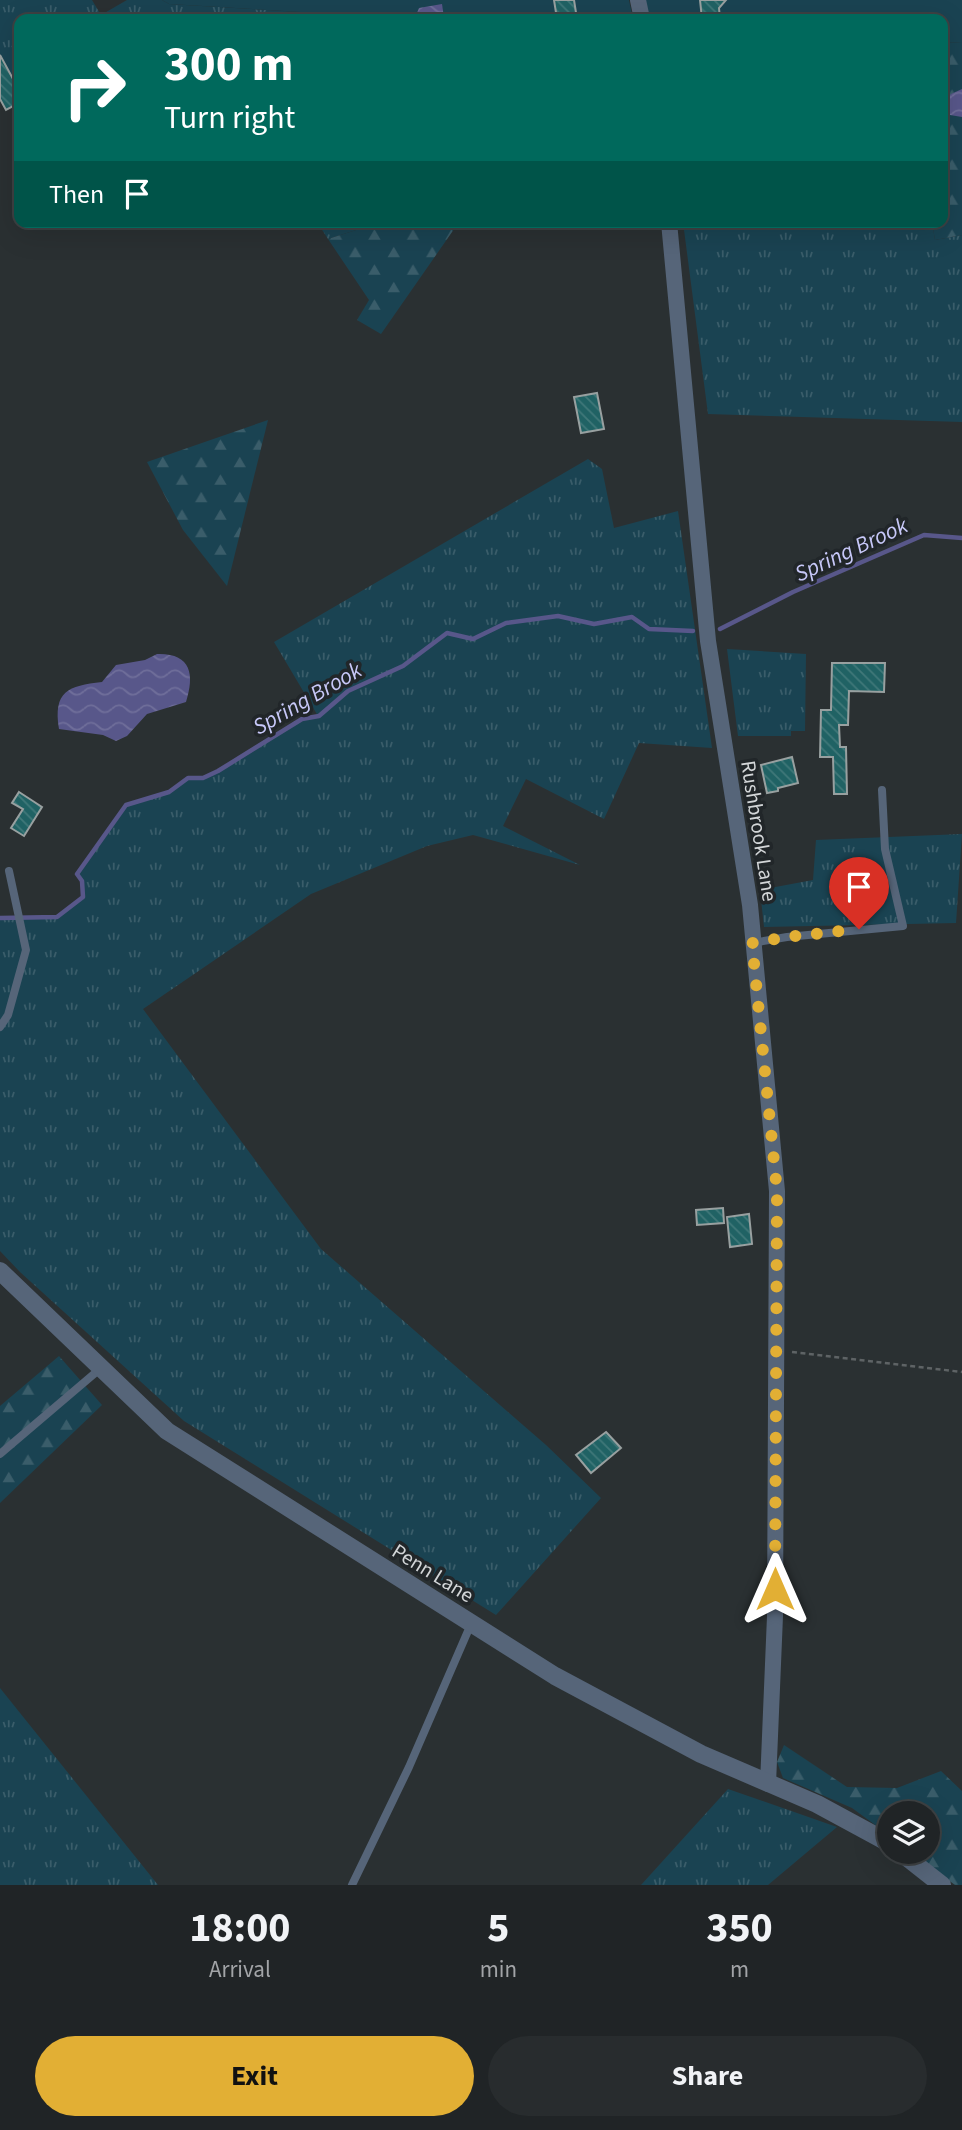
<!DOCTYPE html>
<html lang="en">
<head>
<meta charset="utf-8">
<style>
	:root { --surface:#202426; --page:#282c2e; --text:#f1f3f6; --muted:#a2a4a7; --line:#3d4143; --accent:#e2af34 }
	body { margin:0; font-family:"Source Sans 3",sans-serif; background:var(--page); color:var(--text); height:100vh; display:flex; flex-direction:column; font-size:26px; white-space:nowrap }
	* { box-sizing:border-box; margin:0 }
	p { font-size:23px; color:var(--muted) }
	.icon { flex:none; width:38px; height:38px; fill:none; stroke:currentColor; stroke-width:2; stroke-linecap:round; stroke-linejoin:round }
	.map { position:relative; height:1885px; overflow:hidden }
	.side { display:flex; flex-direction:column; background:var(--surface); flex:1 }
	.side>* { flex:none }
	.top-card { position:absolute; left:14px; top:14px; width:934px; height:214px; border-radius:14px; box-shadow:0 7px 28px #0002,0 0 0 2px var(--line); background:#00695c; color:#fff; overflow:hidden }
	.controls { position:absolute; left:877px; top:1801px; display:grid; gap:14px }
	.controls a { display:grid; place-items:center; width:63px; height:63px; border-radius:50%; background:var(--surface); box-shadow:0 7px 28px #0002,0 0 0 2px var(--line); font-size:35px }
	.pin { position:absolute; display:grid; place-items:center; width:60px; height:60px; color:#fff; margin:-72px -30px; border-radius:50% 50% 50% 0; rotate:-45deg; box-shadow:0 0 7px #0007 }
	.pin .icon { rotate:45deg }
	.me { position:absolute; width:77px; margin:-38px; rotate:0deg; stroke-linejoin:round; filter:drop-shadow(0 0 5px #0008) }
	.turn { display:flex; align-items:center; gap:24px; height:147px; padding:0 35px; font-size:32px }
	.turn .icon { width:91px; height:91px; stroke-width:2.5 }
	.turn b { display:block; font-size:49px; line-height:60px }
	.then { display:flex; align-items:center; height:66px; padding:0 35px; background:#0003; gap:14px; font-size:26px }
	.eta { display:flex; justify-content:space-evenly; align-items:center; height:119px; text-align:center }
	.eta b { font-size:42px; font-weight:700; line-height:49px }
	.button { display:flex; gap:14px; margin-top:auto; padding:14px 35px }
	.button a { flex:1; height:80px; border-radius:42px; background:var(--accent); color:#111; font-size:28px; font-weight:700; line-height:80px; text-align:center }
	.button a+a { background:var(--page); color:var(--text) }
	.map>svg:first-child { display:block }
	.grass { fill:url(#grass-tufts) }
	.forest { fill:url(#forest-firs) }
	.green { fill:#1a4352 }
	.water { fill:url(#water-waves) }
	.lines { fill:none; stroke-linecap:round; stroke-linejoin:round }
	.stream { stroke:#58578a; stroke-width:4.5 }
	.building { fill:url(#building-back-hatch); stroke:#98a0a0; stroke-width:2 }
	.path { stroke:#5e6365; stroke-width:2.5; stroke-dasharray:5 3.5; stroke-linecap:butt }
	.service { stroke:#566579; stroke-width:8 }
	.minor { stroke:#566579; stroke-width:16 }
	.tertiary { stroke:#566579; stroke-width:18 }
	.route { stroke:#e2af34; stroke-width:12; stroke-dasharray:0 21.6 }
	.labels { text-anchor:middle; stroke-width:7; stroke-linejoin:round; paint-order:stroke }
	.street-label { font-size:21px; fill:#d3d6d8; stroke:#212629 }
	.water-label { font-size:23px; font-style:italic; fill:#c7c8f8; stroke:#212629 }
</style>
</head>
<body>
<div class="map">
<svg width="962" height="1885" viewBox="0 0 962 1885">
	<defs>
		<pattern id="grass-tufts" width="24" height="20" patternUnits="userSpaceOnUse" patternTransform="scale(1.75)"><rect width="24" height="20" fill="#1a4352"/><path d="M3 7l-1-3M5 7V3M7 7l1-3M15 17l-1-3M17 17v-4M19 17l1-3" fill="none" stroke="#3a5d6a"/></pattern>
		<pattern id="forest-firs" width="22" height="20" patternUnits="userSpaceOnUse" patternTransform="scale(1.75)"><rect width="22" height="20" fill="#1a4352"/><path d="M5 1l3.5 6h-7zM16 11l3.5 6h-7z" fill="#3a5d6a"/></pattern>
		<pattern id="water-waves" width="16" height="10" patternUnits="userSpaceOnUse" patternTransform="scale(1.75)"><rect width="16" height="10" fill="#58578a"/><path d="M0 5q4-4 8 0t8 0" fill="none" stroke="#6f6e9a"/></pattern>
		<pattern id="building-back-hatch" width="6" height="6" patternUnits="userSpaceOnUse" patternTransform="scale(1.75)"><rect width="6" height="6" fill="#206264"/><path d="M-1 5l2 2M0 0l6 6M5-1l2 2" fill="none" stroke="#407879"/></pattern>
	</defs>
	<rect width="100%" height="100%" fill="#2a3032"/>
	<g class="grass">
		<polygon points="0,0 92,0 101,15 127,0 162,0 169,4 317,13 349,19 19,19 19,90 0,55"/>
		<polygon points="317,222 381,222 328,239"/>
		<polygon points="683,222 932,222 935,240 962,235 962,422 708,414"/>
		<polygon points="588,459 602,469 614,528 678,511 712,748 639,743 604,819 526,779 503,826 580,865 473,835 427,846 311,894 143,1009 321,1249 546,1445 601,1498 496,1615 184,1421 20,1272 0,1251 0,918 57,917 83,897 82,881 77,874 126,805 169,792 188,778 203,778 218,771 302,719 318,716 274,642"/>
		<polygon points="727,649 806,654 805,731 791,731 791,736 738,736"/>
		<polygon points="962,834 956,923 764,927 760,890 813,880 816,840"/>
		<polygon points="0,1688 158,1885 0,1885"/>
		<polygon points="728,1789 837,1827 768,1885 641,1885"/>
	</g>
	<g class="forest">
		<polygon points="943,42 962,43 962,235 935,240 932,222 943,222"/>
		<polygon points="381,222 459,222 381,334 357,320 369,300 328,239"/>
		<polygon points="268,420 227,586 183,530 147,462"/>
		<polygon points="59,1356 102,1405 0,1503 0,1406"/>
		<polygon points="784,1745 847,1787 897,1788 941,1771 962,1791 962,1885 955,1885 911,1852 928,1852 928,1813 889,1813 889,1835 852,1808 783,1778 777,1762"/>
	</g>
	<g class="green">
		<polygon points="162,0 629,0 633,19 349,19 317,13 169,4"/>
		<polygon points="645,0 962,0 962,43 943,42 943,19 649,19"/>
	</g>
	<g class="water">
		<polygon points="442,4 444,18 418,18 417,13 419,8"/>
		<polygon points="962,89 962,117 950,115 943,111 943,103 951,94"/>
		<path d="M157,654C191,653 195,674 186,702L147,714L127,736L116,741L103,735L59,729C53,691 68,686 102,682L116,665L145,660Z"/>
	</g>
	<g class="lines">
		<g class="stream">
			<polyline points="720,629 793,592 924,535 962,538"/>
			<polyline points="0,918 57,917 83,897 82,881 77,874 126,805 169,792 188,778 203,778 218,771 302,719 319,716 348,691 403,666 447,633 473,639 506,623 558,616 594,624 632,617 649,629 693,631"/>
		</g>
	</g>
	<g class="building">
		<polygon points="554,0 574,0 577,19 557,19"/>
		<polygon points="700,0 726,0 719,8 720,19 702,19"/>
		<polygon points="0,55 19,90 19,103 6,110 0,99"/>
		<polygon points="597,393 604,429 581,433 574,397"/>
		<polygon points="832,663 885,663 884,692 849,691 848,725 839,725 840,747 846,747 847,794 834,794 833,757 820,757 821,710 831,710"/>
		<polygon points="792,757 798,783 778,788 778,791 767,793 761,765"/>
		<polygon points="19,792 42,807 24,836 11,828 23,809 12,803"/>
		<polygon points="723,1208 724,1223 697,1225 696,1210"/>
		<polygon points="749,1214 752,1244 730,1247 727,1217"/>
		<polygon points="606,1432 621,1448 591,1473 576,1455"/>
	</g>
	<g class="lines">
		<polyline class="path" points="792,1352 962,1372"/>
		<g class="service">
			<polyline points="752,943 787,937 903,926 885,849 882,790"/>
			<polyline points="0,1027 8,1015 26,950 9,871"/>
			<polyline points="0,1454 101,1368"/>
			<polyline points="352,1885 409,1767 471,1624"/>
		</g>
		<g class="minor">
			<polyline points="638,0 642,19"/>
			<polyline points="669,222 708,641 750,905 777,1191 775,1616 768,1784"/>
		</g>
		<g class="tertiary">
			<polyline points="0,1271 167,1431 555,1676 701,1754 817,1804 889,1843"/>
			<polyline points="900,1852 942,1885"/>
		</g>
	</g>
	<g class="lines">
		<polyline class="route" points="775,1589 777,1191 752,943 787,937 859,929"/>
	</g>
	<g class="labels">
		<g class="street-label">
			<text transform="translate(759 831) rotate(81)" y="7">Rushbrook Lane</text>
			<text transform="translate(433 1573) rotate(32)" y="7">Penn Lane</text>
		</g>
		<g class="water-label">
			<text transform="translate(851 549) rotate(-25)" y="8">Spring Brook</text>
			<text transform="translate(307 698) rotate(-30)" y="8">Spring Brook</text>
		</g>
	</g>
</svg>
<div class="controls">
<a><svg class="icon" aria-label="layers" viewBox="0 0 24 24"><path d="M12 4l9 5-9 5-9-5zM3 14l9 5 9-5"/></svg></a>
</div>
<div class="pin" style="left:859px;top:929px;background:#d93025"><svg class="icon" aria-label="arrive" viewBox="0 0 24 24"><path d="M6 21V4h12l-3 4 3 4H6"/></svg></div>
<svg class="me" style="left:775px;top:1589px" viewBox="-20 -20 40 40"><path d="M0-17L14 15 0 8-14 15z" fill="#e2af34" stroke="#fff" stroke-width="4"/></svg>
<div class="top-card">
<div class="turn"><svg class="icon" aria-label="right" viewBox="0 0 24 24"><path d="M7 20v-9h11M14 6l5 5-5 5"/></svg><div><b>300 m</b>Turn right</div></div>
<div class="then">Then<svg class="icon" aria-label="arrive" viewBox="0 0 24 24"><path d="M6 21V4h12l-3 4 3 4H6"/></svg></div>
</div>
</div>
<section class="side">
<div class="eta">
<div><b>18:00</b><p>Arrival</p></div>
<div><b>5</b><p>min</p></div>
<div><b>350</b><p>m</p></div>
</div>
<div class="button"><a>Exit</a><a>Share</a></div>
</section>
</body>
</html>
